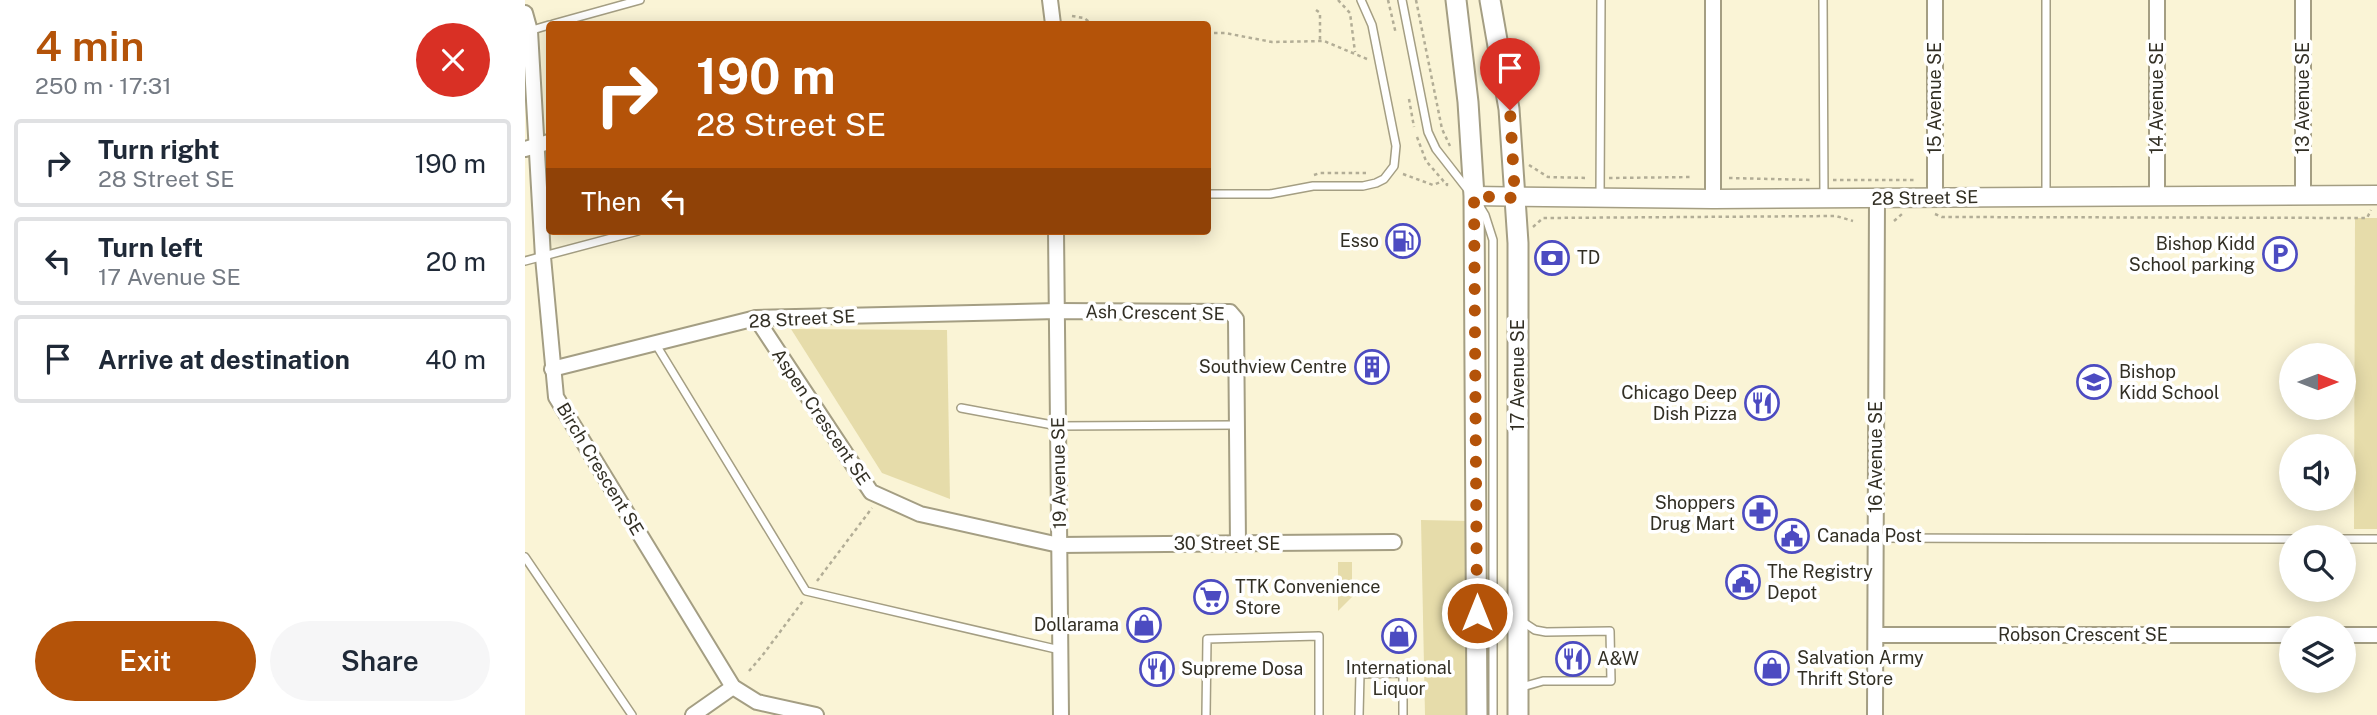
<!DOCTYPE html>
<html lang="en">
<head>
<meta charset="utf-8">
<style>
	:root { --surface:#fff; --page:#f6f6f7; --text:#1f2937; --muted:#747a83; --line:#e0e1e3; --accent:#b45309 }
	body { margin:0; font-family:"Public Sans",sans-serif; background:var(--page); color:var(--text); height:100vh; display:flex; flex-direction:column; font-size:26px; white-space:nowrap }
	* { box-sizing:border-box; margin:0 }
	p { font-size:23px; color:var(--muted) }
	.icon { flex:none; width:38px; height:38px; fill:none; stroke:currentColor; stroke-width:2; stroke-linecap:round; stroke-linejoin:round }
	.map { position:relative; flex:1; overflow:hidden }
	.panel { display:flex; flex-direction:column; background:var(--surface); width:525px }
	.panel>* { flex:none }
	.guide { position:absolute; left:21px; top:21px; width:665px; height:214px; border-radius:7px; box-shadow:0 4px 18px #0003; background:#b45309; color:#fff; overflow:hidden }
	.needle { width:46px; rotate:90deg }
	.controls { position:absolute; left:1754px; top:343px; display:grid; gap:14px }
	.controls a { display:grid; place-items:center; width:77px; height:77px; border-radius:50%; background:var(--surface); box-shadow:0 4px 18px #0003; font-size:35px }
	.pin { position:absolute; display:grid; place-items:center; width:60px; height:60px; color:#fff; margin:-72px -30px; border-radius:50% 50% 50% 0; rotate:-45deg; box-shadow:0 0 7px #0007 }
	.pin .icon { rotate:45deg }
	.me { position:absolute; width:77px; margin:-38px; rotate:0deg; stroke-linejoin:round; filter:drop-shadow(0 0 5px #0008) }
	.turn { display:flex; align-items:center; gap:24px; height:147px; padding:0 35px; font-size:32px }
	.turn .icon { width:91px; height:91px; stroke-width:2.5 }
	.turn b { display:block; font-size:49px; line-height:60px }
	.then { display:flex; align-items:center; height:66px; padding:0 35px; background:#0003; gap:14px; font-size:26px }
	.round { display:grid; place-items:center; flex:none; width:74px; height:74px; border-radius:37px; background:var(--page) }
	.summary { display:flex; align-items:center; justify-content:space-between; height:119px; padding:0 35px }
	h1 { font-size:42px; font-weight:600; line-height:52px; color:var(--accent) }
	.action { display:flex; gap:14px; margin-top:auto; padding:14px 35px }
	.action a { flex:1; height:80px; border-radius:42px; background:var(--accent); color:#fff; font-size:28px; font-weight:600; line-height:80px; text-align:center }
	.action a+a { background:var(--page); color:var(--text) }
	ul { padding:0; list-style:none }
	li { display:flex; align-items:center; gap:21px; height:88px; margin:0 14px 10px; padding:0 21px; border:4px solid var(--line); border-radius:7px }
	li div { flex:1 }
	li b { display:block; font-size:26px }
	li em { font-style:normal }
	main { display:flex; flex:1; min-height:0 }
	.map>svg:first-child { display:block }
	.green { fill:#e6dcaa }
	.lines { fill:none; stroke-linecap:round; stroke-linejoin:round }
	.service-casing { stroke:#a49e83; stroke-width:10 }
	.minor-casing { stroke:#a49e83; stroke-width:18 }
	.tertiary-casing { stroke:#a49e83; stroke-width:21 }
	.secondary-casing { stroke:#a49e83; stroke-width:23 }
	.path { stroke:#b2ad96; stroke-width:2.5; stroke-dasharray:3.5 3.5; stroke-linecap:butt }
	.service { stroke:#fff; stroke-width:7 }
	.minor { stroke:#fff; stroke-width:14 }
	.tertiary { stroke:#fff; stroke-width:18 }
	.secondary { stroke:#fff; stroke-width:19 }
	.route { stroke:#b45309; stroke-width:12; stroke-dasharray:0 21.6 }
	.labels { text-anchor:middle; stroke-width:7; stroke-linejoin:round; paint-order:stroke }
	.street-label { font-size:18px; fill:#322f24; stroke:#fff }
	.poi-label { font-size:18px; fill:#322f24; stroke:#fff; text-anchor:start }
</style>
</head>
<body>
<main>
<section class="panel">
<div class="summary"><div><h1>4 min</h1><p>250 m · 17:31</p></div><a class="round" style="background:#d93025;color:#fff"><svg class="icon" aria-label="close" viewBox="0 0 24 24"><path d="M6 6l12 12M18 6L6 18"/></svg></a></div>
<ul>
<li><svg class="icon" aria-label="right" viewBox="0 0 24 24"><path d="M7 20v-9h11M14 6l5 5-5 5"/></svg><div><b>Turn right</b><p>28 Street SE</p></div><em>190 m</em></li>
<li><svg class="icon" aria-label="left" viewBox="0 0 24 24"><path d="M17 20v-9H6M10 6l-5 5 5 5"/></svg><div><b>Turn left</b><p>17 Avenue SE</p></div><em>20 m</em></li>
<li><svg class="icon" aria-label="arrive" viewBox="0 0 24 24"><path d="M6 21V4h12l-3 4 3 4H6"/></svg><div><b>Arrive at destination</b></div><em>40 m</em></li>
</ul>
<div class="action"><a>Exit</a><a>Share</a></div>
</section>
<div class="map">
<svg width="1852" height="715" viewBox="0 0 1852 715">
	<rect width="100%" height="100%" fill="#faf4d6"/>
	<g class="green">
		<polygon points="1830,218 1852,218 1852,529 1829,529"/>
		<polygon points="266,329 422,330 425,499 357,473"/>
		<polygon points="896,520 944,521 945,715 900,715"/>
		<polygon points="813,562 827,562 827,589 834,590 813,611"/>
	</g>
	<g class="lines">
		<g class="service-casing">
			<g id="service">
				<polyline points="877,0 903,132 911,149 943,190"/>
				<polyline points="1298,0 1299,199"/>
				<polyline points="1521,0 1521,195"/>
				<polyline points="28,24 115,0"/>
				<polyline points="4,31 24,25"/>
				<polyline points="682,194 745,194 788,186 838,186 851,183 859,179 869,166 871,146 847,25 836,0"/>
				<polyline points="1075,198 1076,0"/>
				<polyline points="954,205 960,215 968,240 968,715"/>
				<polyline points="0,261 113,231"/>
				<polyline points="130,343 281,591 535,650"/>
				<polyline points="436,408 533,426 711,425"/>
				<polyline points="1351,538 1766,539"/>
				<polyline points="1818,539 1852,539"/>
				<polyline points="0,557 107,715"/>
				<polyline points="995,620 1010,630 1021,632 1085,631 1086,681 1018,681 997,687"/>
				<polyline points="681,715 682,639 794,636 794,715"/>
				<polyline points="834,715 835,674 878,673 878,715"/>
			</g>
		</g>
		<g class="minor-casing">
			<g id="minor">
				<polyline points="525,0 528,24"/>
				<polyline points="1188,0 1188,199"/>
				<polyline points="1410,0 1410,197"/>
				<polyline points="1632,0 1632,197"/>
				<polyline points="0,13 5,31 18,257 31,397 208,687 232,702 291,715"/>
				<polyline points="0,149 24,142"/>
				<polyline points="1778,195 1778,0"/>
				<polyline points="531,231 536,715"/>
				<polyline points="231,318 346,492 395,514 534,545 869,542"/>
				<polyline points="27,369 231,318 532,311 705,312 711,319 713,544"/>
				<polyline points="1351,635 1766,635"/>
				<polyline points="1818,635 1852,635"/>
				<polyline points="168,715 208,687"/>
				<polyline points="1350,715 1352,198"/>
			</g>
		</g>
		<g class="tertiary-casing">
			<polyline id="tertiary" points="949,196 1188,199 1852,195"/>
		</g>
		<g class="secondary-casing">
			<g id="secondary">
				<polyline points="931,0 943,102 949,196 952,715"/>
				<polyline points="965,0 984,109 993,243 993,715"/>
			</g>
		</g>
		<g class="path">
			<polyline points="813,0 825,13 830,52"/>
			<polyline points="863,0 871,34"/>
			<polyline points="891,0 917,129 925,146"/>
			<polyline points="791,10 795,13 795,41"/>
			<polyline points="547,16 559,18 567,24"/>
			<polyline points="682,33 700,33 747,42 799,41 842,59"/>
			<polyline points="884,99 889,127"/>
			<polyline points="892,137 901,161 922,185 922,183"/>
			<polyline points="1004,165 1023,177 1063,178"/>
			<polyline points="878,174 908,185 918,181"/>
			<polyline points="789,175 795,173 841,173"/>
			<polyline points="1084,178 1168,177"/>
			<polyline points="1204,178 1287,180"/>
			<polyline points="1308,180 1392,180"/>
			<polyline points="1410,214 1417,217 1842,218 1846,210"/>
			<polyline points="1369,221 1377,214"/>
			<polyline points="1008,227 1018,218 1311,216 1328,221"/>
			<polyline points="292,581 347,508"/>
			<polyline points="224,671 237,656 278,601"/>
		</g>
		<use href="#service" class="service"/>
		<use href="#minor" class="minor"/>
		<use href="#tertiary" class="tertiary"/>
		<use href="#secondary" class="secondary"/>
	</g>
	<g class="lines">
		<polyline class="route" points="952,613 949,196 990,198 985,110"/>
	</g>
	<defs>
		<g id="fuel-ring" transform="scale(1.75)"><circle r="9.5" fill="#fff" stroke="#4c4bc1" stroke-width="1.5"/><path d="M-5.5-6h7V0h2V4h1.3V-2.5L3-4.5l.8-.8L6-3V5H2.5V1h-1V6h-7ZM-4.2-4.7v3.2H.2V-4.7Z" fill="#4c4bc1"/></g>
		<g id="parking-ring" transform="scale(1.75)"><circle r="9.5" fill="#fff" stroke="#4c4bc1" stroke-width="1.5"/><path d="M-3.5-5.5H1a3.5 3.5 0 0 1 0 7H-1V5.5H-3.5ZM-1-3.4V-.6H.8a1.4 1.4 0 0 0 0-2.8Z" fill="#4c4bc1"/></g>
		<g id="bank-ring" transform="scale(1.75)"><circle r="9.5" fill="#fff" stroke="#4c4bc1" stroke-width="1.5"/><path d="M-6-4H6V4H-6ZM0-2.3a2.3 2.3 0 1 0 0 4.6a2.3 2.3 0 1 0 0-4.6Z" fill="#4c4bc1"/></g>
		<g id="building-ring" transform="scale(1.75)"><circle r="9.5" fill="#fff" stroke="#4c4bc1" stroke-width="1.5"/><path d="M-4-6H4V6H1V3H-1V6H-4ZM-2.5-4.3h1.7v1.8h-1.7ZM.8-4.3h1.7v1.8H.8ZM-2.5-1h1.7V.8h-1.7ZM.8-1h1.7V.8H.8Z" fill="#4c4bc1"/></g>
		<g id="school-ring" transform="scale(1.75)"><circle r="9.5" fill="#fff" stroke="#4c4bc1" stroke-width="1.5"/><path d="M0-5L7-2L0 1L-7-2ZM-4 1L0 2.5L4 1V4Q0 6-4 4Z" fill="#4c4bc1"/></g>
		<g id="restaurant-ring" transform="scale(1.75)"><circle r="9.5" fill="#fff" stroke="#4c4bc1" stroke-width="1.5"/><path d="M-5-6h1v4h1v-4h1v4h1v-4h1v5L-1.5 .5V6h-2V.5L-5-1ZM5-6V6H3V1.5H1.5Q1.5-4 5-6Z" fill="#4c4bc1"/></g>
		<g id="pharmacy-ring" transform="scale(1.75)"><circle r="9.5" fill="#fff" stroke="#4c4bc1" stroke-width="1.5"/><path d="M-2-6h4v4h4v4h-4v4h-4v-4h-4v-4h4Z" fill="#4c4bc1"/></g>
		<g id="civic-ring" transform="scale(1.75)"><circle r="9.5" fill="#fff" stroke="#4c4bc1" stroke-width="1.5"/><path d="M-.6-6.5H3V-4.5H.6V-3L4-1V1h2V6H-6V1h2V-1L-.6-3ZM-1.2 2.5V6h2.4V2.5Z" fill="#4c4bc1"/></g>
		<g id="supermarket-ring" transform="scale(1.75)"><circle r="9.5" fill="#fff" stroke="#4c4bc1" stroke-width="1.5"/><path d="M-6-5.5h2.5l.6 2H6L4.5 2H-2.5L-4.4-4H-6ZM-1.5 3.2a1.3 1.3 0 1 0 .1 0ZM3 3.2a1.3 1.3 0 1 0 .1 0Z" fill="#4c4bc1"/></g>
		<g id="shop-ring" transform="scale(1.75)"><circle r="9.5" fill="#fff" stroke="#4c4bc1" stroke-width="1.5"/><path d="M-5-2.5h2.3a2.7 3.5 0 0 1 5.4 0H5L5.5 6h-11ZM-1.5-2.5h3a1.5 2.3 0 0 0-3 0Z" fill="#4c4bc1"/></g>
	</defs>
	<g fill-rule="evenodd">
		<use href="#fuel-ring" x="878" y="241"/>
		<use href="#parking-ring" x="1755" y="254"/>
		<use href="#bank-ring" x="1027" y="258"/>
		<use href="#building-ring" x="847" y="367"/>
		<use href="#school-ring" x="1569" y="382"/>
		<use href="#restaurant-ring" x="1237" y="403"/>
		<use href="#pharmacy-ring" x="1235" y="513"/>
		<use href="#civic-ring" x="1267" y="536"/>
		<use href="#civic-ring" x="1218" y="582"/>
		<use href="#supermarket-ring" x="686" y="597"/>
		<use href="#shop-ring" x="619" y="625"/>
		<use href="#shop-ring" x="874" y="636"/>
		<use href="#restaurant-ring" x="1048" y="659"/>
		<use href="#shop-ring" x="1247" y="668"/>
		<use href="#restaurant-ring" x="632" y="669"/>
	</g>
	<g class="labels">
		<g class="street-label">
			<text transform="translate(1410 98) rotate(-90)" y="6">15 Avenue SE</text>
			<text transform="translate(1632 98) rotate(-90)" y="6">14 Avenue SE</text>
			<text transform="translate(1778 98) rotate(-90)" y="6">13 Avenue SE</text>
			<text transform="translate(1400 198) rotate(-1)" y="6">28 Street SE</text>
			<text transform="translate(630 313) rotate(1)" y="6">Ash Crescent SE</text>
			<text transform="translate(277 319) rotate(-3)" y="6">28 Street SE</text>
			<text transform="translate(993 375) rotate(-90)" y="6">17 Avenue SE</text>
			<text transform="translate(296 417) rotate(56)" y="6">Aspen Crescent SE</text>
			<text transform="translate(1351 457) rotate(-90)" y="6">16 Avenue SE</text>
			<text transform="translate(75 469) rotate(59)" y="6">Birch Crescent SE</text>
			<text transform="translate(534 473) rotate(-91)" y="6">19 Avenue SE</text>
			<text x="702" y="550">30 Street SE</text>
			<text x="1558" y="641">Robson Crescent SE</text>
		</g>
		<g class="poi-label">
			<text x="854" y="247" text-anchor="end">Esso</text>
			<text x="1730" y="250" text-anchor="end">Bishop Kidd<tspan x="1730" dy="21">School parking</tspan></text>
			<text x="1052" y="264">TD</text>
			<text x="822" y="373" text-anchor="end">Southview Centre</text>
			<text x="1594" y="378">Bishop<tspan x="1594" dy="21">Kidd School</tspan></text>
			<text x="1212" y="399" text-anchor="end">Chicago Deep<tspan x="1212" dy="21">Dish Pizza</tspan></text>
			<text x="1210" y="509" text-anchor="end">Shoppers<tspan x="1210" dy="21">Drug Mart</tspan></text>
			<text x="1292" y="542">Canada Post</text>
			<text x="1242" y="578">The Registry<tspan x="1242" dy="21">Depot</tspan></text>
			<text x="710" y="593">TTK Convenience<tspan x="710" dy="21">Store</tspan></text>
			<text x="594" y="631" text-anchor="end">Dollarama</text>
			<text x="1272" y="664">Salvation Army<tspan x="1272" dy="21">Thrift Store</tspan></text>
			<text x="1072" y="665">A&amp;W</text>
			<text x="874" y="674" text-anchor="middle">International<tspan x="874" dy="21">Liquor</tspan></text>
			<text x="656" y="675">Supreme Dosa</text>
		</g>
	</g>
</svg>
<div class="controls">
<a><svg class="needle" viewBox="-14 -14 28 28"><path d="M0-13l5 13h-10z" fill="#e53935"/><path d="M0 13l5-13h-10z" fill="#747a83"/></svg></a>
<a><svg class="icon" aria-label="sound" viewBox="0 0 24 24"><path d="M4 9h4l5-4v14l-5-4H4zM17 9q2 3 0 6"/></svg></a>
<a><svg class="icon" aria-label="search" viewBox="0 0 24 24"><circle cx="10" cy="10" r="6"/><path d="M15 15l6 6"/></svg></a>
<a><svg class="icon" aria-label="layers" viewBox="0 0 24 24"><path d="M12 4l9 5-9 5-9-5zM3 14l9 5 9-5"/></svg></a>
</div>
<div class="pin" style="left:985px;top:110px;background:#d93025"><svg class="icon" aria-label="arrive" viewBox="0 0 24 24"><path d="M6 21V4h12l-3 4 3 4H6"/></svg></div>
<svg class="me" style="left:952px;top:613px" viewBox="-20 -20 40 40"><circle r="17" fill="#b45309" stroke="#fff" stroke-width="3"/><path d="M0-11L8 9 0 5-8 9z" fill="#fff"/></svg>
<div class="guide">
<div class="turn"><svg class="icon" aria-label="right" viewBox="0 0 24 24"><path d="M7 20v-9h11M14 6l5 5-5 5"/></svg><div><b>190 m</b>28 Street SE</div></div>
<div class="then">Then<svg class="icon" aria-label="left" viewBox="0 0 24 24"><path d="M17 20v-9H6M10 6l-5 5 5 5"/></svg></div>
</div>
</div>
</main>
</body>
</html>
